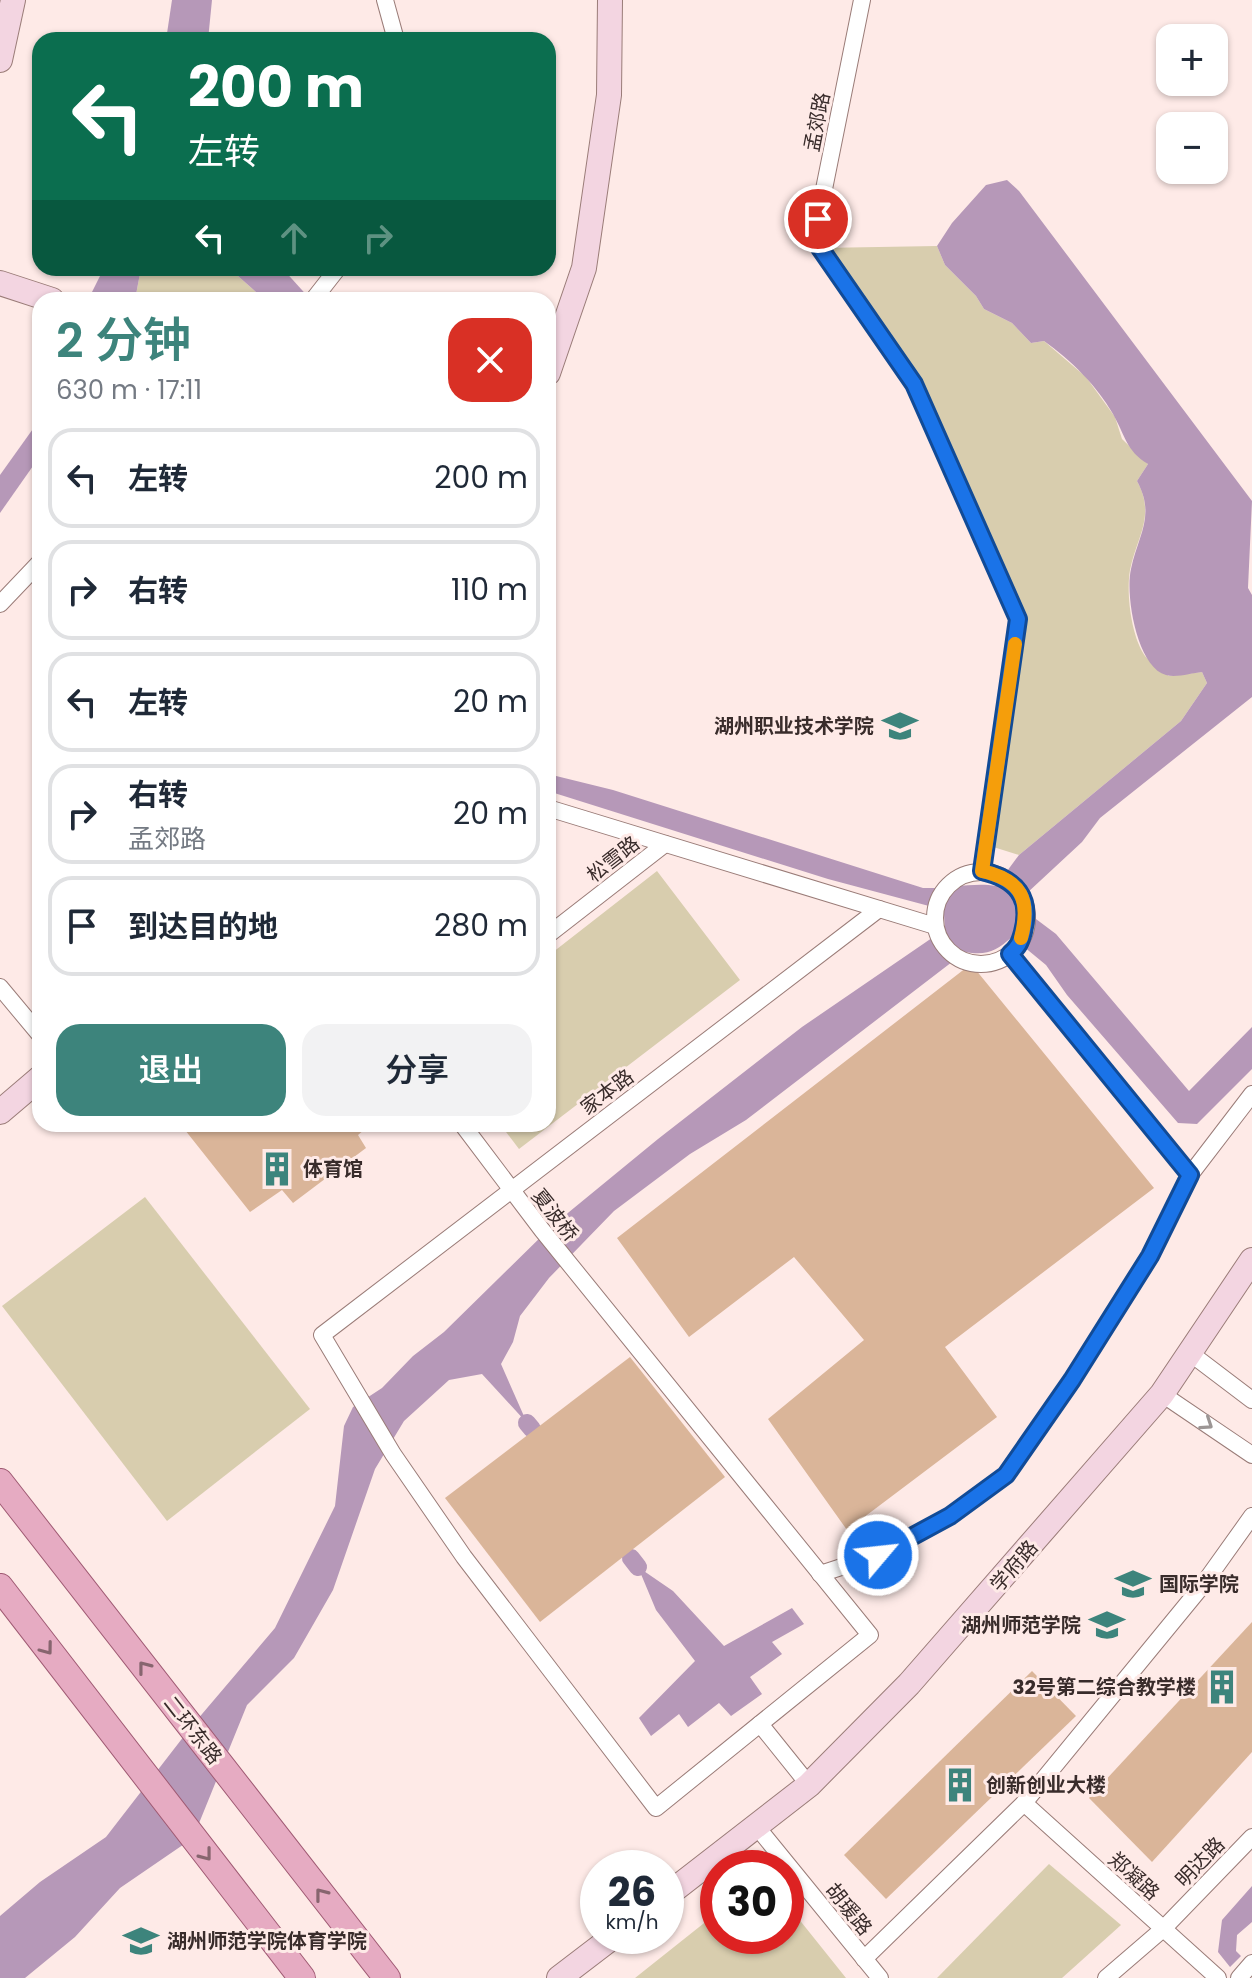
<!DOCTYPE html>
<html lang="zh">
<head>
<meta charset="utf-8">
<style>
	:root { --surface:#fff; --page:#f2f2f3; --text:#1f2937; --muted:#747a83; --line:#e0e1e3; --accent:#3d847c }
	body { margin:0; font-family:Poppins,"Noto Sans SC",sans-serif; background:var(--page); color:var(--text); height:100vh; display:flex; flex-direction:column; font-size:30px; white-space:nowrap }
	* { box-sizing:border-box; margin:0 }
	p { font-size:26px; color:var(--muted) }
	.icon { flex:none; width:44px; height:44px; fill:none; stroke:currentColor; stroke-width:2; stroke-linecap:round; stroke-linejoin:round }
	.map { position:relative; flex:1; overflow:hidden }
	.details { position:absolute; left:32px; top:292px; width:524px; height:840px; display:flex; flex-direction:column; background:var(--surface); border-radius:24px; box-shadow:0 2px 6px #0004 }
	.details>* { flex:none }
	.top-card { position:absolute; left:32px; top:32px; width:524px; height:244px; border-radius:24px; box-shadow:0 2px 6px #0004; background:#0b6e4f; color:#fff; overflow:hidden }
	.tools { position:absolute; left:1156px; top:24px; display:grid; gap:16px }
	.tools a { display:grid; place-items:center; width:72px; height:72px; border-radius:16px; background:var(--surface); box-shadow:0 2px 6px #0004; font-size:40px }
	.speed { position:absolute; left:580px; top:1850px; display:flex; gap:16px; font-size:40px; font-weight:700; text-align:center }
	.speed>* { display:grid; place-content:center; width:104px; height:104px; border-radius:50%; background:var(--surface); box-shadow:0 2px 6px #0004; line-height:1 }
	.speed small { font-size:20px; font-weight:400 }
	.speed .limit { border:12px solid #d22; background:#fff; color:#111 }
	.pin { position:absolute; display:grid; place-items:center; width:68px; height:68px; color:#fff; margin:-34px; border:4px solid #fff; border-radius:50%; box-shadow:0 2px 8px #0007 }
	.me { position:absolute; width:88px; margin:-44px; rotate:62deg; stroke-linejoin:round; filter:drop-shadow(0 0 6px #0008) }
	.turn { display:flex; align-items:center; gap:28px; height:168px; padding:0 24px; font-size:36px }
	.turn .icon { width:104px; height:104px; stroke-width:2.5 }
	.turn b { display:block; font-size:56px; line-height:68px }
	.lanes { display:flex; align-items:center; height:76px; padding:0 24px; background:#0003; justify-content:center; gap:40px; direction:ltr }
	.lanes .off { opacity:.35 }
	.round { display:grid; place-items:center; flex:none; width:84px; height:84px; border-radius:24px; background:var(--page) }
	.overview { display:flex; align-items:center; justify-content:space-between; height:136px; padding:0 24px }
	h1 { font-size:48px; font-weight:600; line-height:60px; color:var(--accent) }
	.primary-button { display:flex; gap:16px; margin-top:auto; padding:16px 24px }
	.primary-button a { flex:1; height:92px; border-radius:24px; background:var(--accent); color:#fff; font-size:32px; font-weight:600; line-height:92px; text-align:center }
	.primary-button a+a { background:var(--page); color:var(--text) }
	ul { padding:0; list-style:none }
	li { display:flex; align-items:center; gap:24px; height:100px; margin:0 16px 12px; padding:0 8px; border:4px solid var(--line); border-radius:24px }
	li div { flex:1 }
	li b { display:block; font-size:30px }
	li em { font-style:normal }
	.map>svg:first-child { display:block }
	.green { fill:#d8cdae }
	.water { fill:#b698b8 }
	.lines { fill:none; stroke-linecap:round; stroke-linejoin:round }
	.canal { stroke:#b698b8; stroke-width:18 }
	.building { fill:#dab599 }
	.street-casing { stroke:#9a7c78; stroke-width:18 }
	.secondary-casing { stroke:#9a7c78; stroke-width:26 }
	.primary-casing { stroke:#9f5a73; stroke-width:28 }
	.street { stroke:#fff; stroke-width:16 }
	.secondary { stroke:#f3d5e1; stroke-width:24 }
	.primary { stroke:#e6abc2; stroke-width:26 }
	.oneway { stroke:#9c9695 }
	.oneway2 { stroke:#87656f }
	.route-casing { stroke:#114b97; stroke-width:20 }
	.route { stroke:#1a73e8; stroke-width:14 }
	.slow { stroke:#f59e0b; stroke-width:14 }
	.labels { text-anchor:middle; stroke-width:6; stroke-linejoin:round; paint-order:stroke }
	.street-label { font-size:20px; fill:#392c2b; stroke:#feeae7 }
	.poi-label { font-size:20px; font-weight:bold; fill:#392c2b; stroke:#feeae7; text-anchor:start }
</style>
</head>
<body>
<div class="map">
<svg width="1252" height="1978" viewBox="0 0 1252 1978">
	<rect width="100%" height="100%" fill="#feeae7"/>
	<g class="green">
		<path d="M937,246L945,265L976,296L984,309L1012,323L1031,343L1044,341L1086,377L1115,417L1122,439L1148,464L1137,481C1156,516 1137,536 1130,570C1126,593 1131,636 1145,656C1151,663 1161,670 1169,676L1202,672L1207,683L1181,721L1019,855L987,845L1018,619L914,384L820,248Z"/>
		<polygon points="141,268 229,268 265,300 135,300"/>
		<polygon points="657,871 740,980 519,1149 500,1124 548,1124 548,956"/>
		<polygon points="145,1197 310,1409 167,1521 2,1306"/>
		<polygon points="1049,1864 1121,1925 1062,1978 937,1978"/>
		<polygon points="786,1903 846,1978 635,1978 718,1912 718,1936 786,1936"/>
	</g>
	<g class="water">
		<polygon points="172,0 212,0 208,40 166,40"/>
		<path d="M1007,180L1019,191L1252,501L1248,588L1252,595V697L1100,818L1082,842L1014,905L1016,913L1036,919L1056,934L1189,1091L1252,1027V1069L1197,1124L1178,1123L1067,995L1046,965L1012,937C996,951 987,956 965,952L746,1120L690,1154L614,1211L549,1278L520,1316L513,1342L501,1364L527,1423L482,1374L449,1380L404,1421L375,1469L333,1590L294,1658L247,1705L193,1838L120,1888L75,1937L25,1978H0V1916L40,1882L106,1837L191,1727L275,1628L335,1506L344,1426L353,1407L382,1388L413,1356L444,1332L552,1226L658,1139L802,1027L945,929L944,915L929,906L828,879L548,791V774L613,790L923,888C947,889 975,882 996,886L1019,855L1181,721L1207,683L1202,672C1192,673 1176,678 1166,675C1137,667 1125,595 1131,569C1138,535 1156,516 1137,481L1148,464C1126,451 1125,435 1113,414C1097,386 1071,360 1044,341L1031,343L1012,323L984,309L976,296L945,265L937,246L952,223L986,185Z"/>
		<polygon points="104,268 141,268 135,300 88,300"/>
		<polygon points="229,268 282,268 311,300 265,300"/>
		<polygon points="40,419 40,456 0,513 0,475"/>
		<polygon points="638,1567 673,1591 724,1646 792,1608 804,1624 772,1642 782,1654 750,1677 762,1694 731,1716 719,1703 688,1727 679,1714 651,1736 639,1718 695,1661 656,1610"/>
		<polygon points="1252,1886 1252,1922 1237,1935 1236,1951 1241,1956 1230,1967 1218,1952 1222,1920"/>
	</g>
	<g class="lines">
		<g class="canal">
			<polyline points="527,1423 532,1429"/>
			<polyline points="631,1558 638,1567"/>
		</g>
	</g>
	<g class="building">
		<polygon points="971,964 1154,1188 945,1347 997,1417 847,1530 768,1419 864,1340 794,1257 689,1337 617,1238"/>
		<polygon points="192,1124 371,1124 358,1135 366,1148 293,1203 282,1190 250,1212 185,1130"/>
		<polygon points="630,1357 725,1477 540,1622 445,1498"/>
		<polygon points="1252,1622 1252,1752 1152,1862 1089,1798"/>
		<polygon points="1032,1671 1076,1716 886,1899 844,1855"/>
	</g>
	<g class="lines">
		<g class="street-casing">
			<g id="street">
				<polyline points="385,0 396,40"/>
				<polyline points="862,0 818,219 820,248 914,384 1018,619 982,871"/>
				<polyline points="313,300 338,268"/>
				<polyline points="0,604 40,562"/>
				<polyline points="548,808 935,926"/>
				<circle cx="981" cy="918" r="46"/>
				<polyline points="548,935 665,844"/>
				<polyline points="1010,954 1190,1175"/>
				<polyline points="0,987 40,1035"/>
				<polyline points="462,1124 542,1230 870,1635 656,1808 464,1557 393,1454 322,1335 879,909"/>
				<polyline points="1190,1353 1252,1400"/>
				<polyline points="1162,1394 1252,1455"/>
				<polyline points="820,1574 878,1555 950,1516 1006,1475 1072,1380 1150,1256 1190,1175 1252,1094"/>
				<polyline points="760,1724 809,1785"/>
				<polyline points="1024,1803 1218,1978"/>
				<polyline points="757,1827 880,1978"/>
				<polyline points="864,1959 1024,1803 1202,1586 1252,1516"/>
				<polyline points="1106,1978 1163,1929 1252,1837"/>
				<polyline points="1239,1978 1252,1963"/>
			</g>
		</g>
		<g class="secondary-casing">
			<g id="secondary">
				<polyline points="0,60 13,0"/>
				<polyline points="0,283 52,300"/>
				<polyline points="548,373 584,268 609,95 610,0"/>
				<polyline points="0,1112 40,1078"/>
				<polyline points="666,1896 809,1785 909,1684 1162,1394 1252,1260"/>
				<polyline points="559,1978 614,1936"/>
			</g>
		</g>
		<g class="primary-casing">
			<g id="primary">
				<polyline points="0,1482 387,1978"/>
				<polyline points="0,1587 302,1978"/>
			</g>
		</g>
		<use href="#street" class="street"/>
		<use href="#secondary" class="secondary"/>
		<use href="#primary" class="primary"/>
	</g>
	<defs><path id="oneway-chevron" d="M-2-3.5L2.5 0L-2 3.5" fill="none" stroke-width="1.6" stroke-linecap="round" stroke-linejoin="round" transform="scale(2)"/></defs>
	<use class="oneway" href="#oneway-chevron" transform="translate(1207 1424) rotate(34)"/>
	<g class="oneway2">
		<use href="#oneway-chevron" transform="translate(47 1649) rotate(53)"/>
		<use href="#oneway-chevron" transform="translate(144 1667) rotate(-128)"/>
		<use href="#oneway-chevron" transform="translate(206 1855) rotate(52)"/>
		<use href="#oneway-chevron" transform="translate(321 1894) rotate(-128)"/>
	</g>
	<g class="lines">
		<g class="route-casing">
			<path id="route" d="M818,219L820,248L914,384L1018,619L982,871C1016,879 1032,897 1023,932C1020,943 1018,947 1010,954L1190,1175L1150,1256L1072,1380L1006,1475L950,1516L878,1555"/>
		</g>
		<use href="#route" class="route"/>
		<path class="slow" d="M1015,644L982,871C1022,880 1031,900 1021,938"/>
	</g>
	<defs>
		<g id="university-bare" transform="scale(2.76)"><path d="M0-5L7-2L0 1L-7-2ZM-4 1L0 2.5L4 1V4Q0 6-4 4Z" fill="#3d847c" stroke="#feeae7" stroke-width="2.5" paint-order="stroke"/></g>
		<g id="building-bare" transform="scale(2.76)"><path d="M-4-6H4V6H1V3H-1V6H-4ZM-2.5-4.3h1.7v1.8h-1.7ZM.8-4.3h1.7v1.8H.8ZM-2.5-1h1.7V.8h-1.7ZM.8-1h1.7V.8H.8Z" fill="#3d847c" stroke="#feeae7" stroke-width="2.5" paint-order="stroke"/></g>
	</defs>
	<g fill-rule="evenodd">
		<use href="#university-bare" x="900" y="726"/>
		<use href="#building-bare" x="277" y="1169"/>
		<use href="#university-bare" x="1133" y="1584"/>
		<use href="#university-bare" x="1107" y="1625"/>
		<use href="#building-bare" x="1222" y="1687"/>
		<use href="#building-bare" x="960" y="1785"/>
		<use href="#university-bare" x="141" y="1941"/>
	</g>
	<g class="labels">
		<g class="street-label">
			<text transform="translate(817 122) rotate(-79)" y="7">孟郊路</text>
			<text transform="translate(613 859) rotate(-38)" y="7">松雪路</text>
			<text transform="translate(607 1092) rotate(-37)" y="7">家本路</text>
			<text transform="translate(555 1215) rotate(51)" y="7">夏波桥</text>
			<text transform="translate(1014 1566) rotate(-49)" y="7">学府路</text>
			<text transform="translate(193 1730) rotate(52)" y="7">二环东路</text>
			<text transform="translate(1200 1862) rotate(-46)" y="7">明达路</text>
			<text transform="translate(1134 1876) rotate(42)" y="7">郑凝路</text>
			<text transform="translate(849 1909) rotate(51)" y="7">胡瑗路</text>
		</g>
		<g class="poi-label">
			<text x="874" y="733" text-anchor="end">湖州职业技术学院</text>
			<text x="303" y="1176">体育馆</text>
			<text x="1159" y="1591">国际学院</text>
			<text x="1081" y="1632" text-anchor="end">湖州师范学院</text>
			<text x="1196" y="1694" text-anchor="end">32号第二综合教学楼</text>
			<text x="986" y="1792">创新创业大楼</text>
			<text x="167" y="1948">湖州师范学院体育学院</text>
		</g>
	</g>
</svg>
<div class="tools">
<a>+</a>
<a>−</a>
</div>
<div class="speed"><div>26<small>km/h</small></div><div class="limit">30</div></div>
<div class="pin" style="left:818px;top:219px;background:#d93025"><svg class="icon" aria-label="arrive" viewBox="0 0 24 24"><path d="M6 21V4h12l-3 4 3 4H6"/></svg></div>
<svg class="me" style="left:878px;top:1555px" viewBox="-20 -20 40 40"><circle r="17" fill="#1a73e8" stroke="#fff" stroke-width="3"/><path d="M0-11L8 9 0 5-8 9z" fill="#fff"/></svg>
<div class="top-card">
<div class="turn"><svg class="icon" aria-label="left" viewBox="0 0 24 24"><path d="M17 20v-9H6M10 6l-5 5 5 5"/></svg><div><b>200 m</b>左转</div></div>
<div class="lanes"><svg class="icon" aria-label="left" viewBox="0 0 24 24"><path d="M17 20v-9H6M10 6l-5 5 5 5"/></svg><svg class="icon off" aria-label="ahead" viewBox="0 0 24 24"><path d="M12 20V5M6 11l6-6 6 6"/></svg><svg class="icon off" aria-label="right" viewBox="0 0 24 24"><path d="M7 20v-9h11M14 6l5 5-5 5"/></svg></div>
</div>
<section class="details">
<div class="overview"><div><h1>2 分钟</h1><p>630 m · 17:11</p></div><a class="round" style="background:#d93025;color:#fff"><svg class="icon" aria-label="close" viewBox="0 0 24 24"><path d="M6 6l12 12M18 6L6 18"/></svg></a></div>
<ul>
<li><svg class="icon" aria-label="left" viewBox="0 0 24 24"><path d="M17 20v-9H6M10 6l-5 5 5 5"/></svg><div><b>左转</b></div><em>200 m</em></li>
<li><svg class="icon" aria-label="right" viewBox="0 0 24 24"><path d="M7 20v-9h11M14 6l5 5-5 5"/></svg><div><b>右转</b></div><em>110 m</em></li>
<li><svg class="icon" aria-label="left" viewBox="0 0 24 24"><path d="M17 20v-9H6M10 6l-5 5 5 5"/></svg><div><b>左转</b></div><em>20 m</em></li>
<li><svg class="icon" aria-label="right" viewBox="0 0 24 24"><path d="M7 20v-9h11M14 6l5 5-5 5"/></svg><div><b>右转</b><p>孟郊路</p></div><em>20 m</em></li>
<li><svg class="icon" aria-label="arrive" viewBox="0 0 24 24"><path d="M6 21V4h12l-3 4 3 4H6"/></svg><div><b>到达目的地</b></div><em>280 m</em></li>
</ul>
<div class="primary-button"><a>退出</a><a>分享</a></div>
</section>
</div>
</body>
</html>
